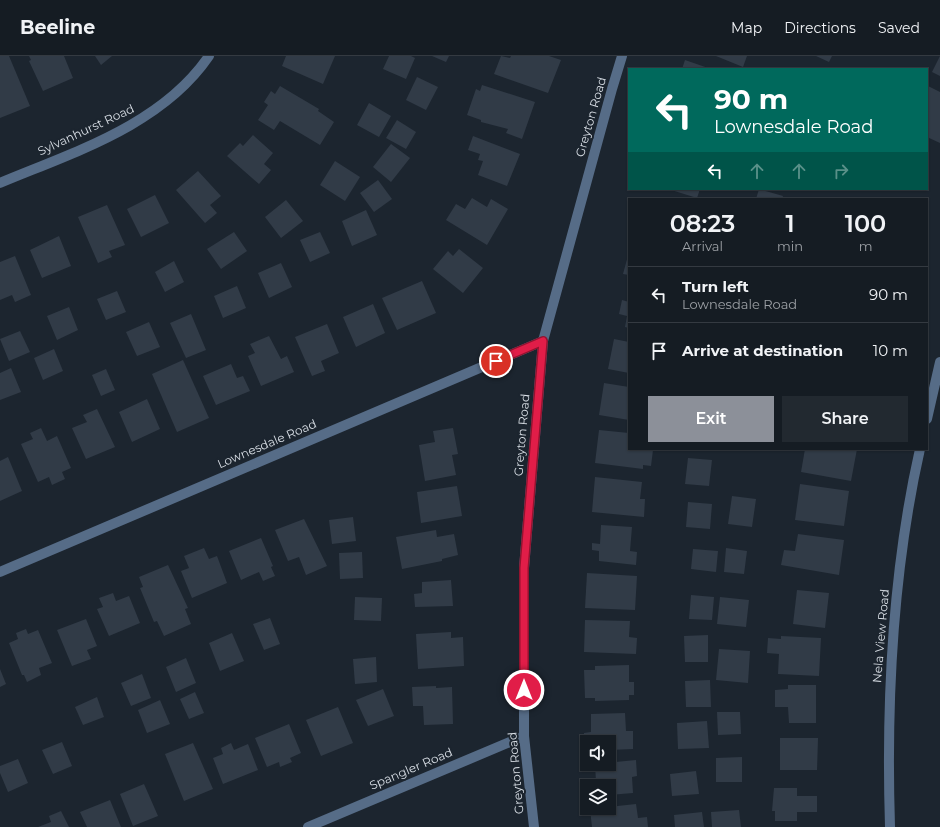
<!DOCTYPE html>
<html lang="en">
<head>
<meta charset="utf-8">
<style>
	:root { --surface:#151c23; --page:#222930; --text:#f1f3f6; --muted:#9da1a6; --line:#343a41; --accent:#8c9099 }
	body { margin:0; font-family:Montserrat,sans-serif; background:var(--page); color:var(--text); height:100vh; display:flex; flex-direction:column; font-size:15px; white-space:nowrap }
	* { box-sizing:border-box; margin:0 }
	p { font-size:13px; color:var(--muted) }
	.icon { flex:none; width:22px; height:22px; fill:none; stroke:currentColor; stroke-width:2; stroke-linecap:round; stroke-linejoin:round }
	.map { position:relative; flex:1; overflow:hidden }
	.sheet { position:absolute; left:628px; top:142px; width:300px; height:252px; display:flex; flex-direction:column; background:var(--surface); border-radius:0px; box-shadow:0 1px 3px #0004,0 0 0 1px var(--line) }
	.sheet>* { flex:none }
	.guide { position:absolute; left:628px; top:12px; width:300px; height:122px; border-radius:0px; box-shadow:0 1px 3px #0004,0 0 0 1px var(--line); background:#00695c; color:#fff; overflow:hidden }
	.tools { position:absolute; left:580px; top:679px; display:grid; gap:8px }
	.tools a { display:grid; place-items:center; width:36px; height:36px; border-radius:0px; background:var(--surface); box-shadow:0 1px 3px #0004,0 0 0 1px var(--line); font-size:20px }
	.pin { position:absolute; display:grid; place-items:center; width:34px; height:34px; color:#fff; margin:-17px; border:2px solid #fff; border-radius:50%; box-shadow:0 1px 4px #0007 }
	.me { position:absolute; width:44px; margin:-22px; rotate:0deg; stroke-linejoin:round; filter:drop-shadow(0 0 3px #0008) }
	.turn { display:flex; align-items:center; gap:14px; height:84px; padding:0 20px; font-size:18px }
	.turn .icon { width:52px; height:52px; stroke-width:2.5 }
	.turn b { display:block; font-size:28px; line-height:34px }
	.lanes { display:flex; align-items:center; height:38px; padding:0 20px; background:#0003; justify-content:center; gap:20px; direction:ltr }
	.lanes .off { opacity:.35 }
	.eta { display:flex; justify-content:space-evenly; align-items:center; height:68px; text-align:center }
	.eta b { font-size:24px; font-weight:600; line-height:28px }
	.cta { display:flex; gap:8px; margin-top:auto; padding:8px 20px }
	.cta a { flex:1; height:46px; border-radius:0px; background:var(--accent); color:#fff; font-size:16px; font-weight:600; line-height:46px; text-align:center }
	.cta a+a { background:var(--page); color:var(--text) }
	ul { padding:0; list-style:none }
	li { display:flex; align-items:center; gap:12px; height:56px; padding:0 20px; border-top:1px solid var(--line) }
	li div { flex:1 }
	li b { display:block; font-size:15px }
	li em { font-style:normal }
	header { display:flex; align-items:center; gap:24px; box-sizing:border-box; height:56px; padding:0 20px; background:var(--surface); border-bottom:1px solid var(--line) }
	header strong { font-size:19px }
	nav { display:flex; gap:22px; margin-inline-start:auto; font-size:14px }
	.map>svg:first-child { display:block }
	.building { fill:#313b47 }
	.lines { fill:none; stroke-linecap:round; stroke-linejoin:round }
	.minor { stroke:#566c87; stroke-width:10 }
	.route-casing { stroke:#92132f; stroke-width:10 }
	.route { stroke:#e11d48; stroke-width:7 }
	.labels { text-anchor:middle; stroke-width:4; stroke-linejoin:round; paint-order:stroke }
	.street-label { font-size:12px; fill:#d8dee5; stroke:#1c252f }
</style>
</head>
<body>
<header>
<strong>Beeline</strong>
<nav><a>Map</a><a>Directions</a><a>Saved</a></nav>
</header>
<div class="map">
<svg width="940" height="771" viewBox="0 0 940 771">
	<rect width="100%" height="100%" fill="#1c252f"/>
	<g class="building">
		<polygon points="0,0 9,0 30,50 0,62"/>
		<polygon points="29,0 64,0 73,22 43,35 29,5 31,4"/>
		<polygon points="95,0 112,0 101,9"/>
		<polygon points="286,0 335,0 323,28 282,10"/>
		<polygon points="389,0 411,0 415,2 406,23 383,13"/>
		<polygon points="432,0 449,0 446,6"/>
		<polygon points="501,0 510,2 511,0 549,0 561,4 548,37 494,18"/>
		<polygon points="716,0 747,0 743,11"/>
		<polygon points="816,0 832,0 829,6"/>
		<polygon points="940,0 940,20 932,16"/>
		<polygon points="685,4 711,13 682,13"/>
		<polygon points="417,21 438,31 426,54 406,44"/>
		<polygon points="482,29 535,46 522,83 506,77 508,73 481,66 481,64 467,59 476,33 480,35"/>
		<polygon points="280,30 319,53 318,55 334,66 320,89 280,65 274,74 258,64 268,49 264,46 271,35 275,38"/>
		<polygon points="928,30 940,36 940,87 927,81"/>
		<polygon points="369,47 391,60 379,81 357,69"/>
		<polygon points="397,64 416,76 406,93 386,82"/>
		<polygon points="253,79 273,97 264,108 271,114 259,128 227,100 240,87 243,90"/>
		<polygon points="473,80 520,98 507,130 478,119 483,105 478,104 480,98 468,94"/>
		<polygon points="391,88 410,102 391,126 373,111"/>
		<polygon points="335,105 360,121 345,145 320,129"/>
		<polygon points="198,115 221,140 210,149 217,157 205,167 176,134"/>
		<polygon points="378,124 392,143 374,156 360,137"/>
		<polygon points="668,133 700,133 697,142"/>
		<polygon points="759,133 783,140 782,143 756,143"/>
		<polygon points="155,139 169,167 141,181 127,153"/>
		<polygon points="472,142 487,151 491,143 508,153 487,189 446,164 456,148 465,153"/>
		<polygon points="286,144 303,165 281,182 265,161"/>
		<polygon points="107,149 125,189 109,195 112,201 98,207 78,161"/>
		<polygon points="366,154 377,179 352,190 342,165"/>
		<polygon points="234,176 247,195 221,213 207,193"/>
		<polygon points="320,176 330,197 310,206 300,184"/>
		<polygon points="59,180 71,210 42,222 30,194"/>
		<polygon points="459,193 483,212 463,237 433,213 448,195 453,200"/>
		<polygon points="629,196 629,219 623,218"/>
		<polygon points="15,200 31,239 15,246 12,239 0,244 0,206"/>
		<polygon points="174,205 184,226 165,236 155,216"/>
		<polygon points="281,207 292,231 269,242 258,217"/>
		<polygon points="422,225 436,257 397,274 382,242"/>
		<polygon points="237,230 246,252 223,262 214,240"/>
		<polygon points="117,235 126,256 106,264 97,243"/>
		<polygon points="622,244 629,246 629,272 625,271 627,260 619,258"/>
		<polygon points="373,248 385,277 356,291 343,261"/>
		<polygon points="69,251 78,274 57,284 47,260"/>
		<polygon points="191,258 206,294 186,302 170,267"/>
		<polygon points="149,266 160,291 137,300 126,276"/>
		<polygon points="327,268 339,297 321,305 325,315 312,320 295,281"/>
		<polygon points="20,275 30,296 9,305 0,283"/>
		<polygon points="269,280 281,303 287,300 294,316 261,330 248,300 255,297 250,288"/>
		<polygon points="614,283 629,286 629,317 608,313"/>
		<polygon points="54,293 63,315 43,324 34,302"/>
		<polygon points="183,304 209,362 177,376 152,318"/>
		<polygon points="231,308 237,322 243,320 250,335 216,349 203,320"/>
		<polygon points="11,312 21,336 0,344 0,317"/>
		<polygon points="106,313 115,334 101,340 92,319"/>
		<polygon points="604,327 629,331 629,364 599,359"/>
		<polygon points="147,343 160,373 132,386 119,356"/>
		<polygon points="97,353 115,391 86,403 72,372 87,366 83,359"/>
		<polygon points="41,372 47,385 57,380 71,412 62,416 65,423 52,429 49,421 38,426 21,388 33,383 30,377"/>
		<polygon points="453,372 458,398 452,399 456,419 425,425 419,389 435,386 433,375"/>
		<polygon points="599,374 629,377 629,393 653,394 651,410 643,409 643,413 595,407"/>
		<polygon points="805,393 857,393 851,425 801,416"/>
		<polygon points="8,401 22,435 0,445 0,405"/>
		<polygon points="688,402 712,404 709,430 685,428"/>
		<polygon points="595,421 642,426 640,443 645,443 644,461 592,456"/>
		<polygon points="800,428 849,435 844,470 795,464"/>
		<polygon points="457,430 462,460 421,467 417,436"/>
		<polygon points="732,440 756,443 752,471 728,468"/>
		<polygon points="688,446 712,448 710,473 686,471"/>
		<polygon points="353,461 356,485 332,488 329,464"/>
		<polygon points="304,463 327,510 306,519 299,501 288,505 275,474"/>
		<polygon points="601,469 632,471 630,495 637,496 636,509 599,505 599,495 592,494 592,487 600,488"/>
		<polygon points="436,474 437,481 454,478 458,499 442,503 442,505 402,513 396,481"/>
		<polygon points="798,478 844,484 839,519 781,509 784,494 795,495"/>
		<polygon points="261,482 273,510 271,511 275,520 263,525 259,516 241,524 229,495"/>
		<polygon points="204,492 209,503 217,500 227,527 192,542 181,515 189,512 184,500"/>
		<polygon points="726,492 747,495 744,518 724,516"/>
		<polygon points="693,493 718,495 716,516 691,513"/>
		<polygon points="362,496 363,522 340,523 339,497"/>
		<polygon points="168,509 188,552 185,553 191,568 164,580 157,565 154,566 140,532 143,531 139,521"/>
		<polygon points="587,517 637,520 635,554 585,552"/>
		<polygon points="451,524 453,550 415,551 414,538 422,537 422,526"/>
		<polygon points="797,534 829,537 825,572 793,568"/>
		<polygon points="113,537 116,545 129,540 140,567 109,580 97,553 103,551 99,542"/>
		<polygon points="691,539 714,541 712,564 689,563"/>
		<polygon points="355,541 382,542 381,565 354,564"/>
		<polygon points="720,541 749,544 746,571 717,568"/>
		<polygon points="270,562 280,588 264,594 253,568"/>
		<polygon points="86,563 97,590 87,594 91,603 72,610 57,574"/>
		<polygon points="585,564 630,565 629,581 637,582 636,598 584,596"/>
		<polygon points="26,573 28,578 38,574 52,607 39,612 41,619 27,626 24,619 22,619 9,587 18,583 16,577"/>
		<polygon points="451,576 451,582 463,581 464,610 418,613 416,578"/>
		<polygon points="232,577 244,605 220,615 209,587"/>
		<polygon points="708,579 708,606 685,606 684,580"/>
		<polygon points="781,580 821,582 819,620 778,618 779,598 767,597 768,582 781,583"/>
		<polygon points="719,593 750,595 748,627 716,624"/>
		<polygon points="376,601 377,626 355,628 353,603"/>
		<polygon points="186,602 196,627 176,636 166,611"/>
		<polygon points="629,609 629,626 634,626 634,639 629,639 629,644 595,645 595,642 585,642 584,614 595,614 595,610"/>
		<polygon points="0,613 6,628 0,631"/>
		<polygon points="142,618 151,642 131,650 121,627"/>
		<polygon points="710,624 711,651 686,651 685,625"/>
		<polygon points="788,629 816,629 816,667 789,667 788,651 775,651 775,634 788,633"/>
		<polygon points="436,630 436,632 452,631 453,668 424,669 423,650 413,650 412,631"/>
		<polygon points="383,633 394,660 368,670 356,644"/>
		<polygon points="195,636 204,657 189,663 180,643"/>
		<polygon points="97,641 104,661 83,669 75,651"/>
		<polygon points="160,644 170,668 147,677 138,654"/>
		<polygon points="338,651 353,687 321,700 306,664"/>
		<polygon points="717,656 740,656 741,678 718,679"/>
		<polygon points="625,657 626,675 633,675 633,693 609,694 609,686 587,686 587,692 584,692 584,677 591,676 591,658"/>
		<polygon points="707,665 709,692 678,693 677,667"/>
		<polygon points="289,668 301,697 290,702 292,706 280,711 279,706 267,711 255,682"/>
		<polygon points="780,682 818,682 817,714 780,714"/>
		<polygon points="62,686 72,710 53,718 42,694"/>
		<polygon points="193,687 213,733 184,745 165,698"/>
		<polygon points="231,687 234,694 248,688 258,714 223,728 213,702 223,698 221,692"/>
		<polygon points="742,701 742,726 716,726 716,702"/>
		<polygon points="18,703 28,727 8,736 0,717 0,710"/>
		<polygon points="636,704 637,720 632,721 633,737 609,739 609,730 592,730 592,726 596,726 595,708"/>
		<polygon points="696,715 699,738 672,740 670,718"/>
		<polygon points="144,728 158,760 133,770 120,738"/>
		<polygon points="774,732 797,732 797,740 817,740 817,756 797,756 797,765 775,765 775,755 772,755"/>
		<polygon points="110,744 121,771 87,771 80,756"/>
		<polygon points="636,748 638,762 647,761 648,771 592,771 590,753"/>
		<polygon points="739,754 741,771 712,771 711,756"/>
		<polygon points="61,755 69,771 38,771 51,766 49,760"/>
		<polygon points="702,756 704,771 675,771 674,759"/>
	</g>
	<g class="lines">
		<g class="minor">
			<path d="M0,127C74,96 162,69 209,0"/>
			<polyline points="927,363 940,306"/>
			<polyline points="0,516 543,285"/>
			<polyline points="308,771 524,680"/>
			<polyline points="534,771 524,680 524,512 543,285 612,33 622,0"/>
			<path d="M890,771C886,644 892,517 920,393"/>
		</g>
	</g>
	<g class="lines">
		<g class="route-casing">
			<polyline id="route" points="496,305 543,285 524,512 524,634"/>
		</g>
		<use href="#route" class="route"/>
	</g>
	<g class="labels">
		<g class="street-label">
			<text transform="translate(591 61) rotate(-74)" y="4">Greyton Road</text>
			<text transform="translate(86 74) rotate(-25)" y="4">Sylvanhurst Road</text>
			<text transform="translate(522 379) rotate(-85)" y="4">Greyton Road</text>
			<text transform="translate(267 388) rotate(-23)" y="4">Lownesdale Road</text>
			<text transform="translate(881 580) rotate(-85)" y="4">Nela View Road</text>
			<text transform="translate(411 713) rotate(-23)" y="4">Spangler Road</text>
			<text transform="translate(516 717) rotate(-95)" y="4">Greyton Road</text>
		</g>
	</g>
</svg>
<div class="tools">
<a><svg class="icon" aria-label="sound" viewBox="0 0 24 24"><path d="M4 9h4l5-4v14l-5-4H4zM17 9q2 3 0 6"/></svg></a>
<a><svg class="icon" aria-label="layers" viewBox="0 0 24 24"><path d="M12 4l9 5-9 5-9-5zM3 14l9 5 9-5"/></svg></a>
</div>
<div class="pin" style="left:496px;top:305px;background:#d93025"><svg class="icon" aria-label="arrive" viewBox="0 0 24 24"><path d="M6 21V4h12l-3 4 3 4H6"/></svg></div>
<svg class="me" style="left:524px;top:634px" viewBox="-20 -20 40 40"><circle r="17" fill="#e11d48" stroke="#fff" stroke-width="3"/><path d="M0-11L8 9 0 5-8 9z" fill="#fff"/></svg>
<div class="guide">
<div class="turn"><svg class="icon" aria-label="left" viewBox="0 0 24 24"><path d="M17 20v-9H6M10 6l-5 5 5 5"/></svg><div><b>90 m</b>Lownesdale Road</div></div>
<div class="lanes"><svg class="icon" aria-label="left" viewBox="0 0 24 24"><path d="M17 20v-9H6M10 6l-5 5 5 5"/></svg><svg class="icon off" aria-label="ahead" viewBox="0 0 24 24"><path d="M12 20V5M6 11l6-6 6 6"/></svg><svg class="icon off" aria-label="ahead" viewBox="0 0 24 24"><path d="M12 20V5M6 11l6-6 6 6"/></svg><svg class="icon off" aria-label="right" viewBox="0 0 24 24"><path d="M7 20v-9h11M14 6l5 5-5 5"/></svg></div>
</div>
<section class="sheet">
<div class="eta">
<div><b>08:23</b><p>Arrival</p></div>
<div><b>1</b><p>min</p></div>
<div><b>100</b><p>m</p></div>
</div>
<ul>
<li><svg class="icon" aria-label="left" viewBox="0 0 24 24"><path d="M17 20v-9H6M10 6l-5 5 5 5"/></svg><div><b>Turn left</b><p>Lownesdale Road</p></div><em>90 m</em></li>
<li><svg class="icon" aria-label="arrive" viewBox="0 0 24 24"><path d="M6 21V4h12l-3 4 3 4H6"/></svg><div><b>Arrive at destination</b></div><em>10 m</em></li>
</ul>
<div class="cta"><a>Exit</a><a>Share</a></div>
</section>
</div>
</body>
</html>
